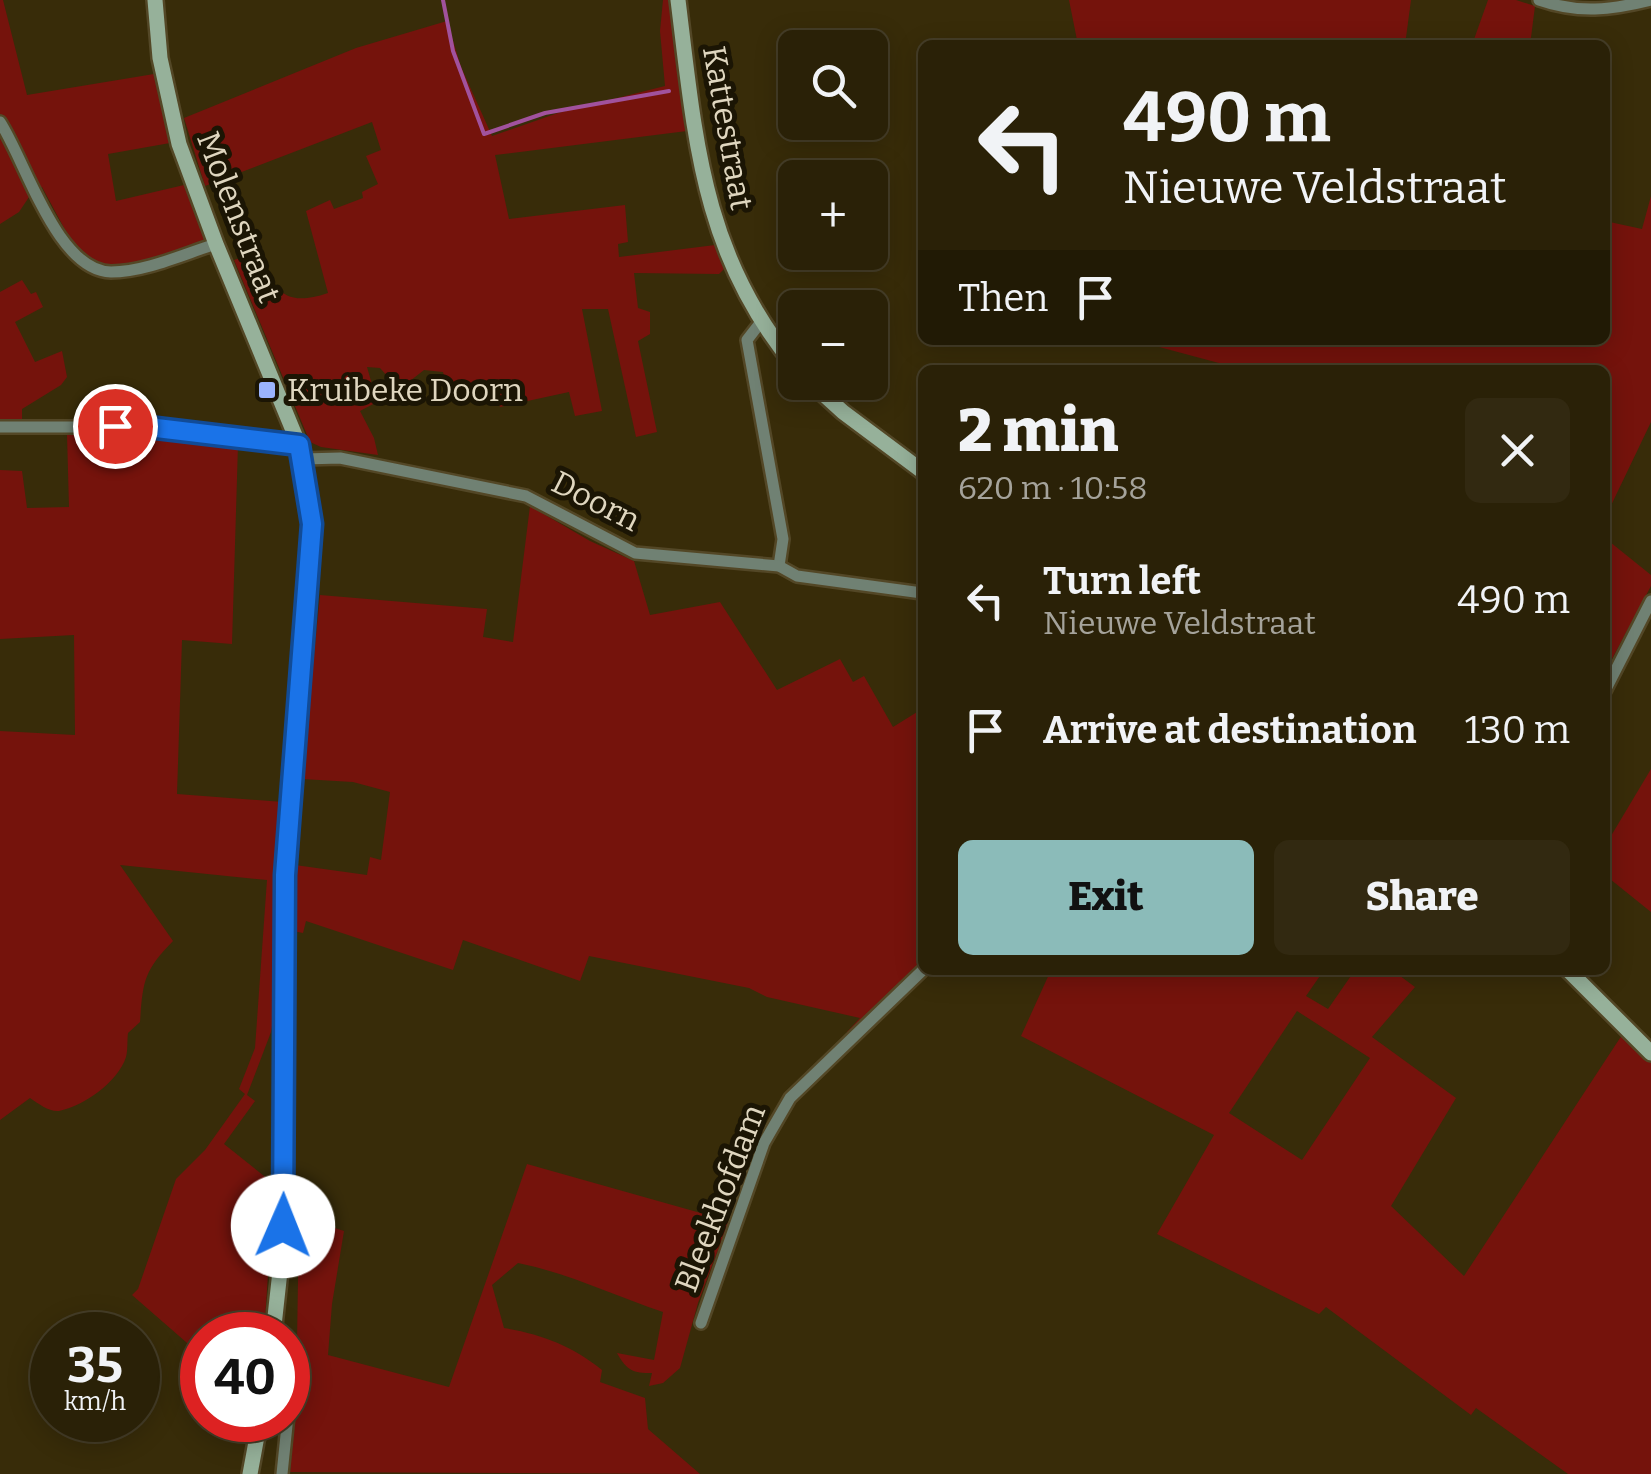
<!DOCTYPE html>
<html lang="en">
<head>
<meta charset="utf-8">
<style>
	:root { --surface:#2a2107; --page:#322911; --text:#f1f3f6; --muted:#a5a39b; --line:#463e28; --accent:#8bbbb9 }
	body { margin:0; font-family:Bitter,serif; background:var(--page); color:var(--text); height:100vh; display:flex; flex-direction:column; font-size:38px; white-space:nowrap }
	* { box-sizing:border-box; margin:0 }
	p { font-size:32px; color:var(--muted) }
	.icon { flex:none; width:55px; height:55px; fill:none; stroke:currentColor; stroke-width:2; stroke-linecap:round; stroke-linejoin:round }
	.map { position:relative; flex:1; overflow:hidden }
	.panel { position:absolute; left:918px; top:365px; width:692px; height:610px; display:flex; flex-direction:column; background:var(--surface); border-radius:15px; box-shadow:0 5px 25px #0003,0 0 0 2px var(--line) }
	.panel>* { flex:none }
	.top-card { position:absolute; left:918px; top:40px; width:692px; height:305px; border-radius:15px; box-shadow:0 5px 25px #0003,0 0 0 2px var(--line); background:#2a2107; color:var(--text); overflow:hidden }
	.buttons { position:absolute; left:778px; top:30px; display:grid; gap:20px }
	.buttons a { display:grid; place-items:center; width:110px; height:110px; border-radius:15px; background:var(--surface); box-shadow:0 5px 25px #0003,0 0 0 2px var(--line); font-size:50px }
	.speed { position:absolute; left:30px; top:1312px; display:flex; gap:20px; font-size:50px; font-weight:700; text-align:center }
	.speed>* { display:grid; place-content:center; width:130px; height:130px; border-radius:50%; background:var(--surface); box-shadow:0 5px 25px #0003,0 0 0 2px var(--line); line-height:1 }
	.speed small { font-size:25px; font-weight:400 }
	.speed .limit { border:15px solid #d22; background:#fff; color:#111 }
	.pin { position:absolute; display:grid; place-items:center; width:85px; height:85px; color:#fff; margin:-42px; border:5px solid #fff; border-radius:50%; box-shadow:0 2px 10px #0007 }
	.me { position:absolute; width:110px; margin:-55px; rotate:1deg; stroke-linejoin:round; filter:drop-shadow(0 0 8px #0008) }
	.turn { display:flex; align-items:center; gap:35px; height:210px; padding:0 40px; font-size:45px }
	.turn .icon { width:130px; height:130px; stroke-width:2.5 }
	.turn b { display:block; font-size:70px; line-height:85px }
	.then { display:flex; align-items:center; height:95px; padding:0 40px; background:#0003; gap:20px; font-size:38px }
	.round { display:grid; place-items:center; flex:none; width:105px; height:105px; border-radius:15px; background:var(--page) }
	.head { display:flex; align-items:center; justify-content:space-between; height:170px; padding:0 40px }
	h1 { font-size:60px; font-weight:800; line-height:75px }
	.button { display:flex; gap:20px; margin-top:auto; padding:20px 40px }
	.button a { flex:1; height:115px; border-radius:15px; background:var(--accent); color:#111; font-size:40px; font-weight:800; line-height:115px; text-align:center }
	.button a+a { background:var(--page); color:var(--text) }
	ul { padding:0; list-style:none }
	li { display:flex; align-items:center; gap:30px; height:130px; padding:0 40px }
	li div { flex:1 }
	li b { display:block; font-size:38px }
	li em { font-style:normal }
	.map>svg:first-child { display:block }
	.green { fill:#75130c; fill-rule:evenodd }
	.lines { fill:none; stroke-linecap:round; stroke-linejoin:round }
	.stream { stroke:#a1529d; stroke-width:4 }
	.street-casing { stroke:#534726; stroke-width:16 }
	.secondary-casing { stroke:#534726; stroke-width:20 }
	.street { stroke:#708173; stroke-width:11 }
	.secondary { stroke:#96b19a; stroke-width:15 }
	.route-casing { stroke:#114b97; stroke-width:25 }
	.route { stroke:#1a73e8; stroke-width:18 }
	.poi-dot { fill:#9bb4fd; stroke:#1b1504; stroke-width:4 }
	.labels { text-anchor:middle; stroke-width:10; stroke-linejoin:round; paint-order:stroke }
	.street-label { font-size:32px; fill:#dfd6bf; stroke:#1b1504 }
	.poi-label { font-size:32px; fill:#dfd6bf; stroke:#1b1504; text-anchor:start }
</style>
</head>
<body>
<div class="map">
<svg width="1651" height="1474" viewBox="0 0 1651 1474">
	<rect width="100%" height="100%" fill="#382c09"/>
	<g class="green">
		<polygon points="0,0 3,0 27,95 154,74 170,143 108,154 116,201 184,185 205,238 201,244 125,265 96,265 70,239 42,187 30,190 31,194 19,212 0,224"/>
		<path d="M663,0H672L687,131L495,155L509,219L625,205L628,242L618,244L619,257L715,245L724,269L719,274L634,273L638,308L650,312V334L638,341L657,432L636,437L608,309H582L602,411L575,416L569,392L500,407L493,388L450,401L443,372L424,370L410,381L412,396L399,401L388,377L380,368L367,367L377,402L360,411L374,438L378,455L321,447L310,442L234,260L243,257C279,279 275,311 328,293L306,211L330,200L334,209L363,198L362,192L378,184L366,156L381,150L372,122L205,186L184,118L356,48L447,21L461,67L492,136L558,113L665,86L660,31Z"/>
		<polygon points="1069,0 1411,0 1405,45 1078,45"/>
		<polygon points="1488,0 1516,0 1535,6 1530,45 1472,45"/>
		<polygon points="1651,196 1651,422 1605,518 1605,370 1245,370 1133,340 1605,340 1605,221 1642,229"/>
		<polygon points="22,280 31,294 36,292 43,307 15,322 35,362 62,351 67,377 61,385 22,409 22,420 0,421 0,292"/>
		<path d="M67,434L164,437L238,445L232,644L182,640L177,794L283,802L276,1002L271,1032L247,1095L255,1101L224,1144L274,1184L264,1335H202V1356L132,1295L138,1289L176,1179L205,1150L245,1094L239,1089L255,1048L267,880L120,865L173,941C144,971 143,980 140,1022L128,1033C127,1040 128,1050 126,1057C118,1082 84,1106 59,1111C49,1112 39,1104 30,1098L0,1120V731L75,735L74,635L0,639V470L22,471L27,508L69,507Z"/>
		<polygon points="530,506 590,541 634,561 650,615 720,602 777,690 840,659 853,682 864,676 893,727 922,709 922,967 913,984 857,1042 847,1032 860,1018 767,997 749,988 589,956 580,981 463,940 453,970 306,921 303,933 293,931 295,865 367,875 370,857 381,860 390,792 353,782 302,779 320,595 487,609 483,637 513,642"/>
		<polygon points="1605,538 1651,575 1651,586 1605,672"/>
		<polygon points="1651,769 1651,912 1605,875 1605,846"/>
		<path d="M1051,970H1324L1306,996L1328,1009L1355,970H1392L1415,987L1372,1037L1456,1098L1391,1206L1464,1276L1622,1035L1651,1063V1474H1568L1476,1408L1471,1415L1326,1307L1319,1314L1157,1234L1214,1135L1021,1036ZM1297,1011L1370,1058L1302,1160L1229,1113Z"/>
		<path d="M527,1164L729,1221L698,1303L680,1368L663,1383L649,1386L652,1373C633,1373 627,1371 617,1353L654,1360L663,1312C615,1296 568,1273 518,1263L492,1285L504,1328C541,1334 573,1346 602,1370L600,1382L645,1398L648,1429L700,1474L290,1472L296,1407L299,1216L344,1231L332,1304L328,1355L449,1387Z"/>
	</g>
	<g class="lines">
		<polyline class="stream" points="443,0 453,51 484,134 545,113 669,91"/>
		<g class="street-casing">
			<g id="street">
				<path d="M1539,0C1579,14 1611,10 1651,0"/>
				<path d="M0,122C26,162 57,271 111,272C145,272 184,254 216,244"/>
				<polyline points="761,322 747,340 783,539 779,566"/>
				<polyline points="0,427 148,427 299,445"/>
				<polyline points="304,459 340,458 526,496 635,553 779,566 797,576 922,593"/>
				<polyline points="1605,691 1651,601"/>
				<polyline points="701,1323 764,1143 790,1098 923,970"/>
				<polyline points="282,1474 289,1406 288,1376"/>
			</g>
		</g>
		<g class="secondary-casing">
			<g id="secondary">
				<polyline points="155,0 160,58 179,144 216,244 299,445 312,524 285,875 284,1189 281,1262 273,1335"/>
				<path d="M678,0C695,137 702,255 795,366"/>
				<polyline points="810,382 843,412 922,471"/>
				<polyline points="1568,970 1651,1053"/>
				<polyline points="250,1474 260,1420"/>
			</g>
		</g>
		<use href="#street" class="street"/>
		<use href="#secondary" class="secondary"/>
	</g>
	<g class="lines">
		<g class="route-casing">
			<polyline id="route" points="115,426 148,427 299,445 312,524 285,875 283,1226"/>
		</g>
		<use href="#route" class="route"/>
	</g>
	<rect class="poi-dot" x="257" y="380" width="20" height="20" rx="5"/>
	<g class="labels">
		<g class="street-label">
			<text transform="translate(728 128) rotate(80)" y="11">Kattestraat</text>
			<text transform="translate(239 217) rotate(69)" y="11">Molenstraat</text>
			<text transform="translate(596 501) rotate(27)" y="11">Doorn</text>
			<text transform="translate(720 1198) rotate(-69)" y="11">Bleekhofdam</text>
		</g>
		<g class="poi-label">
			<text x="287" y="401">Kruibeke Doorn</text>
		</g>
	</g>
</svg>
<div class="buttons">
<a><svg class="icon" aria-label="search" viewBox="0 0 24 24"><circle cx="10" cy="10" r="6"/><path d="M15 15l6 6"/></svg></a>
<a>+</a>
<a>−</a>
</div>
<div class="speed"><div>35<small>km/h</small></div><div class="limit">40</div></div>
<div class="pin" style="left:115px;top:426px;background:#d93025"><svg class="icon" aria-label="arrive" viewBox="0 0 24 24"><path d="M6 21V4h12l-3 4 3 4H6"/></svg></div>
<svg class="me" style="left:283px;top:1226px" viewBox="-20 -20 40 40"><circle r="19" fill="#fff"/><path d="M0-13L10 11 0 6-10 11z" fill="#1a73e8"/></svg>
<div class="top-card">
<div class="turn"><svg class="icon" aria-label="left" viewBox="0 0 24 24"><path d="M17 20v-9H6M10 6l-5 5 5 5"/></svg><div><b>490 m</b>Nieuwe Veldstraat</div></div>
<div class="then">Then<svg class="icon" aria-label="arrive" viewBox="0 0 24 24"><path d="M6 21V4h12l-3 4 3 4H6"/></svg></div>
</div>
<section class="panel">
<div class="head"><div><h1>2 min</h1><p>620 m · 10:58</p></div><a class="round"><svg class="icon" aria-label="close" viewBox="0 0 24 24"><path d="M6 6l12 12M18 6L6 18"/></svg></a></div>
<ul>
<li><svg class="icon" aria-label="left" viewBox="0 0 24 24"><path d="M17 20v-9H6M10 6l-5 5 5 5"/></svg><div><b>Turn left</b><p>Nieuwe Veldstraat</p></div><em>490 m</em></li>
<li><svg class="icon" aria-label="arrive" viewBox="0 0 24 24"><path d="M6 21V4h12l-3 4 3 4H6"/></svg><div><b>Arrive at destination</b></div><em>130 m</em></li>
</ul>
<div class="button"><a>Exit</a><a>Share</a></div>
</section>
</div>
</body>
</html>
